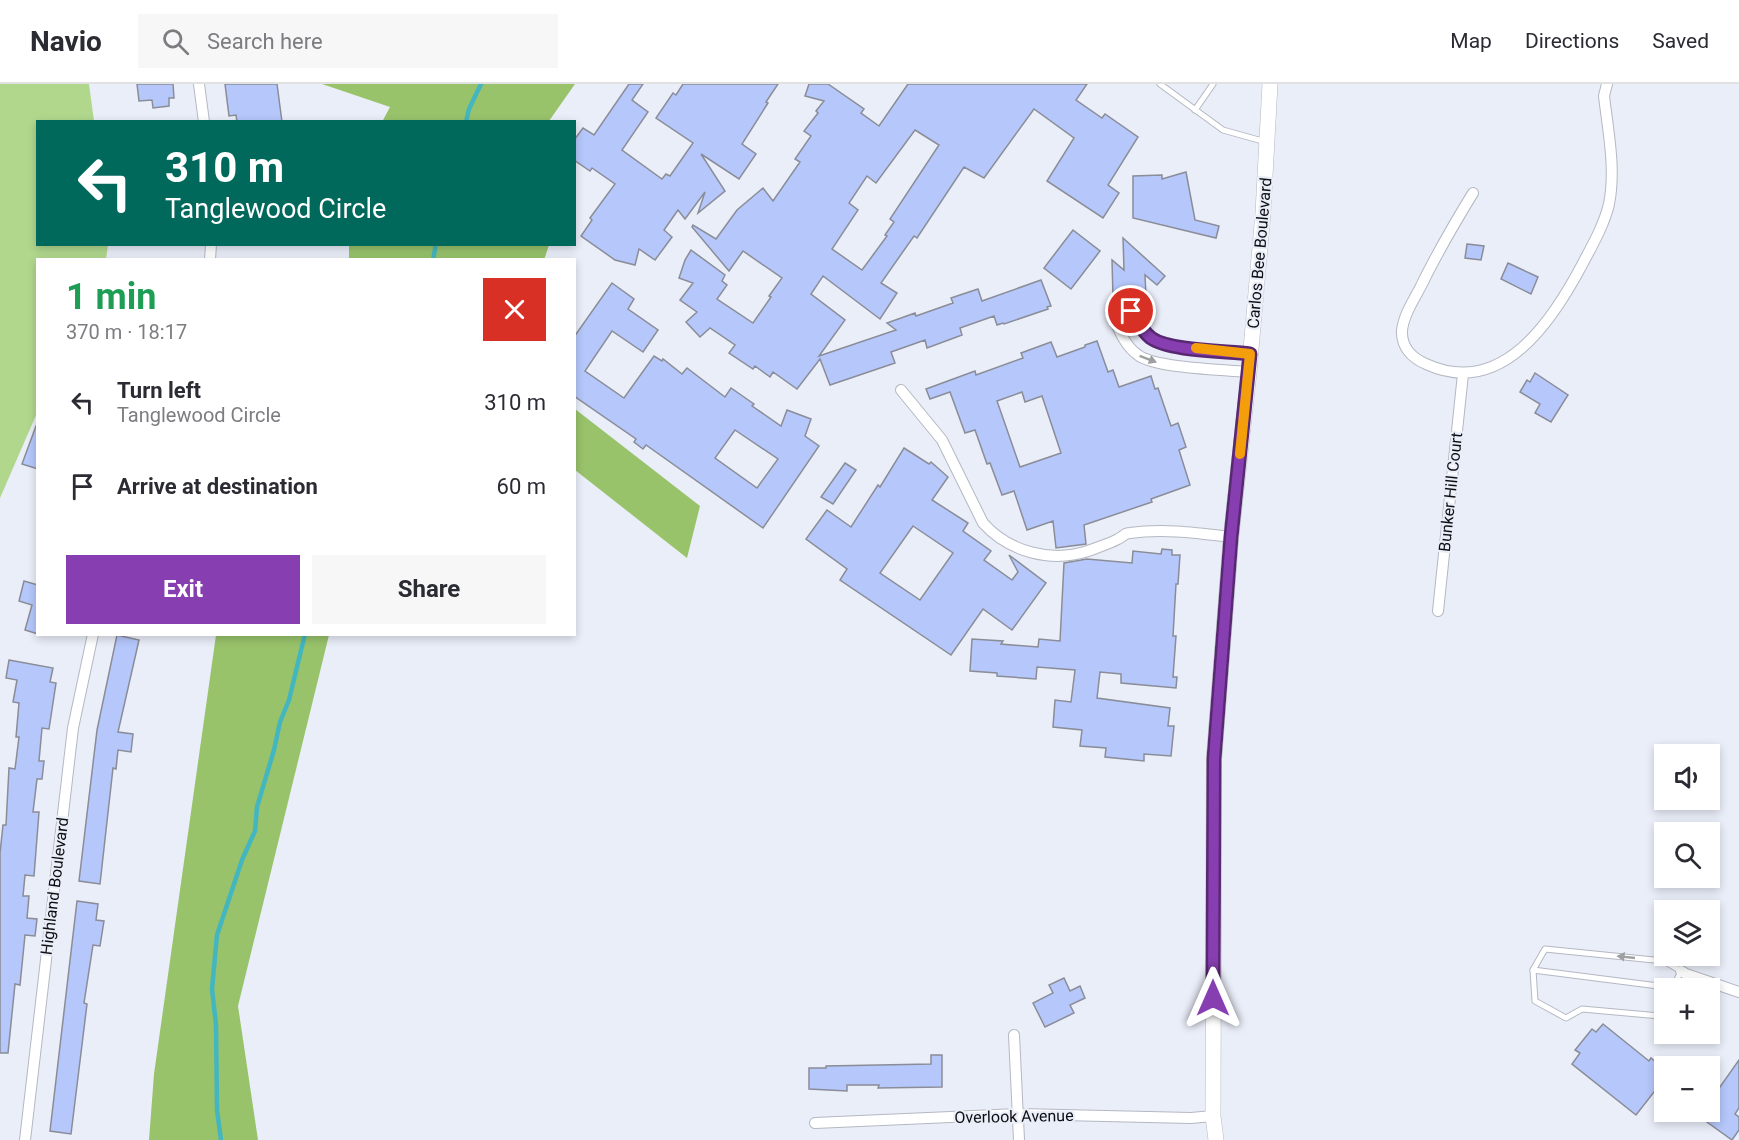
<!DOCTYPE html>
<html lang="en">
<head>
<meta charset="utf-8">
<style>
	:root { --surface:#fff; --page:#f7f7f7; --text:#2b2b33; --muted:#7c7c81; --line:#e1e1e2; --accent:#873eb0 }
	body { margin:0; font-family:Roboto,sans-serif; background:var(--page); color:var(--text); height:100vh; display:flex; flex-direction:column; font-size:22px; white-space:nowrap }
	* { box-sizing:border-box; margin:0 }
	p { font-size:20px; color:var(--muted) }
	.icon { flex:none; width:33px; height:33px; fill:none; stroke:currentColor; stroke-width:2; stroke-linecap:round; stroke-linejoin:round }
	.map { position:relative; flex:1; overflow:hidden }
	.panel { position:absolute; left:36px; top:174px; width:540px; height:378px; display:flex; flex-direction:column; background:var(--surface); border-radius:0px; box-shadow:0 3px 9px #0003 }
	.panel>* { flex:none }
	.guide { position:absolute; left:36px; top:36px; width:540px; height:126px; border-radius:0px; box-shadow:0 3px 9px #0003; background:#00695c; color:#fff; overflow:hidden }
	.tools { position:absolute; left:1654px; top:660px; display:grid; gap:12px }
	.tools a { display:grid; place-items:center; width:66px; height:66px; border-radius:0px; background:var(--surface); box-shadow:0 3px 9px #0003; font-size:30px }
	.pin { position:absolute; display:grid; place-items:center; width:51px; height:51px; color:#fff; margin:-26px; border:3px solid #fff; border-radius:50%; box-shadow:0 2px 6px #0007 }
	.me { position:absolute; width:66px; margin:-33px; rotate:0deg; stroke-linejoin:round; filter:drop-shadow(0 0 4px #0008) }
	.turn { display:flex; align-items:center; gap:21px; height:126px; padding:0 30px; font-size:27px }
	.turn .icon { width:78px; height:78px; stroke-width:2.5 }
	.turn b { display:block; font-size:42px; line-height:51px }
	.round { display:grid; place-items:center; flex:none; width:63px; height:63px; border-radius:0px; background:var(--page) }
	.headline { display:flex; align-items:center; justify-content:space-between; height:102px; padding:0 30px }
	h1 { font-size:36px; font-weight:700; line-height:45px; color:#1e9e55 }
	.cta { display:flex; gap:12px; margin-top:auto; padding:12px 30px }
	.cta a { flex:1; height:69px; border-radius:0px; background:var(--accent); color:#fff; font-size:24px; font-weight:700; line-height:69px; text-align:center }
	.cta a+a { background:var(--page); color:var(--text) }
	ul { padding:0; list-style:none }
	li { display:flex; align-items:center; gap:18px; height:84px; padding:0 30px }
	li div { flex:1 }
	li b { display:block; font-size:22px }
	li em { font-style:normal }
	header { display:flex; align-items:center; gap:36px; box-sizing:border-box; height:84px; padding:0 30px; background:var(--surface); border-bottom:2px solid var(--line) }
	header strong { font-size:28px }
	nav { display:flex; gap:33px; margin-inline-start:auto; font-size:21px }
	.search { width:420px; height:54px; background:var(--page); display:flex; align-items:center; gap:15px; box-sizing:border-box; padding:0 21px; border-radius:0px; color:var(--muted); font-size:22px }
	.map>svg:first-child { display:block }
	.green { fill:#b1d78d }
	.forest { fill:#98c36b }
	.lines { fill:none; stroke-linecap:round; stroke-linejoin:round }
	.stream { stroke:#44b6bf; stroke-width:4.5 }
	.building { fill:#b5c7fb; stroke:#8a8d97; stroke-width:1.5; fill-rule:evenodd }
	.lane-casing { stroke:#b4b8c2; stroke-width:7 }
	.street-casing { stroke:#b4b8c2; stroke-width:12 }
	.secondary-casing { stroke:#b4b8c2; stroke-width:16 }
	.lane { stroke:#fff; stroke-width:5 }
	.street { stroke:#fff; stroke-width:10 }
	.secondary { stroke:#fff; stroke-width:15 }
	.oneway { fill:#9e9fa0 }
	.route-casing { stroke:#582872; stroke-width:15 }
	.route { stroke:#873eb0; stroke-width:10 }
	.slow { stroke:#f59e0b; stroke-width:10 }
	.labels { text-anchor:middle; stroke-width:4.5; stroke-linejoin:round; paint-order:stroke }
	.street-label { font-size:16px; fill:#0d0e11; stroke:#eaeef9 }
</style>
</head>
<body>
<header>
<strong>Navio</strong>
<div class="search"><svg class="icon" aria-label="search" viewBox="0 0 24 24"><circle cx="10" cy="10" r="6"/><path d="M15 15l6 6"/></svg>Search here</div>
<nav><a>Map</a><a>Directions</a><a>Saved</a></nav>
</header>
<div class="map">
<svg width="1739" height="1056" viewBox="0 0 1739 1056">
	<rect width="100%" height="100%" fill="#eaeef9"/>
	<polygon class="green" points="0,0 89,0 94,37 38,38 38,160 108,161 106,175 38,176 37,329 0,414"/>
	<g class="forest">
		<polygon points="322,0 575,0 549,37 382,38 390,23"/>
		<polygon points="349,161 349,160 549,161 544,176 349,175"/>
		<polygon points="575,325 700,422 687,474 575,386"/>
		<polygon points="216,551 329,551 238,922 258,1056 149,1056 154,990"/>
	</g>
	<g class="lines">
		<g class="stream">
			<polyline points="466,38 469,25 481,0"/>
			<polyline points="433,176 436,160"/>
			<polyline points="221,1056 217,1026 216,941 212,905 217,851 242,776 255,747 257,723 274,666 280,638 289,616 305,550"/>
		</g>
	</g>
	<g class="building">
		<polygon points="137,0 173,0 174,14 169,14 169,22 153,24 152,16 139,17"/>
		<polygon points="225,0 277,0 282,38 237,38 236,31 229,32"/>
		<polygon points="629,0 643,0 632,16 648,28 622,66 662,95 666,90 670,92 693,59 656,34 673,9 676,11 683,0 778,0 766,18 768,19 742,60 756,70 739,95 701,70 725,107 698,129 705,108 685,135 678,126 664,146 672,153 655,176 639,165 635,181 615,176 581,152 592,136 590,134 615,100 592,84 590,87 574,76 574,56 583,44 594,51"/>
		<path d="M809,0H828L864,25L861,29L879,42L908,0H1087L1076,16L1102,34L1105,30L1138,53L1108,101L1119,109L1103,134L1047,97L1074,54L1034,25L984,94L964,83L917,154L914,152L881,199L897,209L880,235L823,192L811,210L845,236L819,272L896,246L887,239L915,229L916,232L953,219L951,214L978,205L982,217L1041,196L1051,222L1047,223L1048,225L1004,240L1003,239L997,241L994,232L960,244L962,251L927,264L925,256L891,268L895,279L830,301L820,275L797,305L773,288L770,293L755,282L753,285L729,269L735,261L710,244L700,253L686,238L697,228L680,216L693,199L679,194L685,176L691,166L725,191L722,197L727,201L717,215L753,239L771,213L769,212L782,194L743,167L729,187L692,143L693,141L716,155L737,126L763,104L773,117L800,78L795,75L811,52L804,47L818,29L816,27L824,17L805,12ZM915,46L939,61L890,135L894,138L885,151L887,152L862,186L832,165L858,126L849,119L867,92L876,99Z"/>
		<polygon points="1186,88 1195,136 1219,142 1216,154 1133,134 1133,92 1162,91 1162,95"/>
		<polygon points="1073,146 1100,167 1071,205 1044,184"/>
		<polygon points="1123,154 1165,192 1157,201 1145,191 1146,213 1113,214 1112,176 1124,186"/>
		<polygon points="1467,160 1484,162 1481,176 1465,174"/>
		<polygon points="1508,179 1538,193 1531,210 1501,195"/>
		<path d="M612,199L634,215L628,225L658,246L643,268L612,247L585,287L624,314L654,272L662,277L663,275L682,290L687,284L725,313L731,304L754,320L752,322L781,342L787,326L811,335L805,352L819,362L763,444L646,361L643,365L634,358L636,355L574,312V253ZM735,346L778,375L757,404L715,374Z"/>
		<path d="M1097,257L1108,288L1113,286L1119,303L1151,292L1155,305L1158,304L1171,342L1178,339L1186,363L1179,366L1190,401L1151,415L1152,418L1084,441L1086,460L1056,464L1053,437L1027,446L1014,407L1002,411L990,379L987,380L975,346L965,349L950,308L930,315L926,305L975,287L976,291L1023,274L1021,269L1051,258L1057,273L1085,263V261ZM1022,308L1025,318L1042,312L1061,369L1020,383L997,317Z"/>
		<polygon points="1535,289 1568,311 1551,338 1535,329 1540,320 1520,308 1527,296 1530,298"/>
		<polygon points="36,342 38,342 38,385 22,380"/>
		<path d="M904,364L929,380L931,378L948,393L932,416L968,439L963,447L991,467L984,476L1012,496L1018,488L1009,471L1046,499L1012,546L983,525L951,571L840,496L847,485L806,455L827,426L851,443L878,401L880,403ZM913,442L953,469L920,516L880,489Z"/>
		<polygon points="845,379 856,386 833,420 821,413"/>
		<polygon points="1162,465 1172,466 1172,471 1180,471 1178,500 1176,500 1173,552 1176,552 1173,593 1177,593 1176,604 1121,599 1121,590 1100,588 1097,614 1170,624 1168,642 1174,642 1171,672 1144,670 1144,677 1105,673 1106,664 1080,662 1082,646 1053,643 1055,616 1071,618 1075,586 1037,583 1036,595 997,592 997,589 970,587 972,555 1003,557 1001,560 1038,563 1039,555 1060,557 1064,479 1087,475 1132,479 1133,467 1161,470"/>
		<polygon points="24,497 38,501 38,550 25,546 32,521 19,517"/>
		<polygon points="117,551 139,556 118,648 133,650 131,668 118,666 116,685 113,684 100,800 79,797 97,646"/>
		<polygon points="9,576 53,584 50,598 56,599 49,645 42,644 39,677 44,677 42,695 37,695 33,728 39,728 34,792 25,791 23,812 29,812 27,834 37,835 35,852 25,851 20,901 15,900 8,969 0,969 0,769 3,741 6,741 9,684 15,685 19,653 16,653 19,619 13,618 17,596 6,594"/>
		<polygon points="77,817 98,820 96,836 104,837 100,862 93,861 84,919 87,920 71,1050 50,1047"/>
		<polygon points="1064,894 1070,907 1080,902 1085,914 1070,921 1074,929 1045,943 1033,919 1053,909 1049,901"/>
		<polygon points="1603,940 1649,977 1651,974 1660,982 1658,984 1665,990 1665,994 1636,1031 1572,980 1580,969 1575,966 1592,945 1596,948"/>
		<polygon points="931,971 942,971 942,1003 878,1004 879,1001 847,1001 847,1007 809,1005 809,984 826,984 826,982 931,980"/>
		<polygon points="1739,976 1739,1024 1735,1030 1739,1033 1739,1046 1732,1056 1693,1028 1710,1028 1710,1017"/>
	</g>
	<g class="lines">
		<g class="lane-casing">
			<g id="lane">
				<polyline points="1160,0 1223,46 1266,58"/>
				<polyline points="1195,26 1213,0"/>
				<polyline points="1533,886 1674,904"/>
				<polyline points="1665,922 1660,932 1582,925 1566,934 1535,917 1533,886 1545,865 1664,877 1681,887 1673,904"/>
			</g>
		</g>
		<g class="street-casing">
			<g id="street">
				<polyline points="199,0 204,38"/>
				<path d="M1473,109C1454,140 1436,171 1420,204C1413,217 1404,231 1402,246C1401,263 1412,274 1426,280C1502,315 1553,236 1583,179C1593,160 1604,141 1609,120C1616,85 1608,47 1604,12L1607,0"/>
				<polyline points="210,176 211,160"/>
				<path d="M1131,227C1137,237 1142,247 1151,254C1169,267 1227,268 1250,269"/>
				<path d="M1113,232C1119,246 1125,262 1138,271C1154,284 1225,286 1249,288"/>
				<path d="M901,306L942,356L983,439C1009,468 1051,479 1088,467C1098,463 1109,460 1118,455C1123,453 1124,449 1130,449C1163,444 1198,449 1231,453"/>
				<polyline points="1438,527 1463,290"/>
				<polyline points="1681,887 1686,890 1739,908"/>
				<polyline points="1014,951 1019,1056"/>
				<polyline points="815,1039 1019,1030 1191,1034 1213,1032"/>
				<polyline points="25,1056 73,644 93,550"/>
			</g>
		</g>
		<g class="secondary-casing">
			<polyline id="secondary" points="1216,1056 1213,1032 1214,675 1231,453 1249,288 1263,129 1270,0"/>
		</g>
		<use href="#lane" class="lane"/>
		<use href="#street" class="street"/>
		<use href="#secondary" class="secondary"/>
	</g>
	<defs><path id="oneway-solid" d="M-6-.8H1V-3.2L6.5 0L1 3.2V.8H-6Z" transform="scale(1.5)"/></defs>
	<g class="oneway">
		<use href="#oneway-solid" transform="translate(1148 275) rotate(21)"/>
		<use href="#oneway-solid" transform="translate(1626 873) rotate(-174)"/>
	</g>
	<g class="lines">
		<g class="route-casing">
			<path id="route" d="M1131,227C1137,237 1142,247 1151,254C1169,267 1226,267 1250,270L1231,453L1214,675L1213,914"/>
		</g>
		<use href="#route" class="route"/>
		<polyline class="slow" points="1196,264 1250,270 1240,370"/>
	</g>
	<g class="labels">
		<g class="street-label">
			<text transform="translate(1259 169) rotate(-85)" y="6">Carlos Bee Boulevard</text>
			<text transform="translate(1450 408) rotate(-84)" y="6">Bunker Hill Court</text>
			<text transform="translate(54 802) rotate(-83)" y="6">Highland Boulevard</text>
			<text transform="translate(1014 1032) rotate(-1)" y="6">Overlook Avenue</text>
		</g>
	</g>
</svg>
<div class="tools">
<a><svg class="icon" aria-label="sound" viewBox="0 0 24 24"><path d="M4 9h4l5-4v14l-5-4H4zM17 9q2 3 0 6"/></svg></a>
<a><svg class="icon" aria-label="search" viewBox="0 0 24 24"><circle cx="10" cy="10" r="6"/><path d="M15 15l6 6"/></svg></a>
<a><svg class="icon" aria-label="layers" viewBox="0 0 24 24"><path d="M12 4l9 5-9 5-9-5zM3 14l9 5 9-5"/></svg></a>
<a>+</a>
<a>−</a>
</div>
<div class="pin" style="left:1131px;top:227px;background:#d93025"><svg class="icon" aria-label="arrive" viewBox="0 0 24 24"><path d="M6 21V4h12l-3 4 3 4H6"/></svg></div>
<svg class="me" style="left:1213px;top:914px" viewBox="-20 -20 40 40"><path d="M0-17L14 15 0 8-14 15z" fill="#873eb0" stroke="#fff" stroke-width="4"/></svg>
<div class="guide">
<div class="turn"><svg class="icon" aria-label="left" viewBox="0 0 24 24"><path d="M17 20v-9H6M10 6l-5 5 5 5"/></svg><div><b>310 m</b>Tanglewood Circle</div></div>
</div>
<section class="panel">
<div class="headline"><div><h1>1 min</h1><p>370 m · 18:17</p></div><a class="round" style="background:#d93025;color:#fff"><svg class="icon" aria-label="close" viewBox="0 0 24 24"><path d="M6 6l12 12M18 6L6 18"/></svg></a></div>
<ul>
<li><svg class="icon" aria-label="left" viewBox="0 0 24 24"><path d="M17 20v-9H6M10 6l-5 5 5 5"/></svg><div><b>Turn left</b><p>Tanglewood Circle</p></div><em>310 m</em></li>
<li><svg class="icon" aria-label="arrive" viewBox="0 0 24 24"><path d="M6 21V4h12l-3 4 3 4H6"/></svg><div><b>Arrive at destination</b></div><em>60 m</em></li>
</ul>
<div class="cta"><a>Exit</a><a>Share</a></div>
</section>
</div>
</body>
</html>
